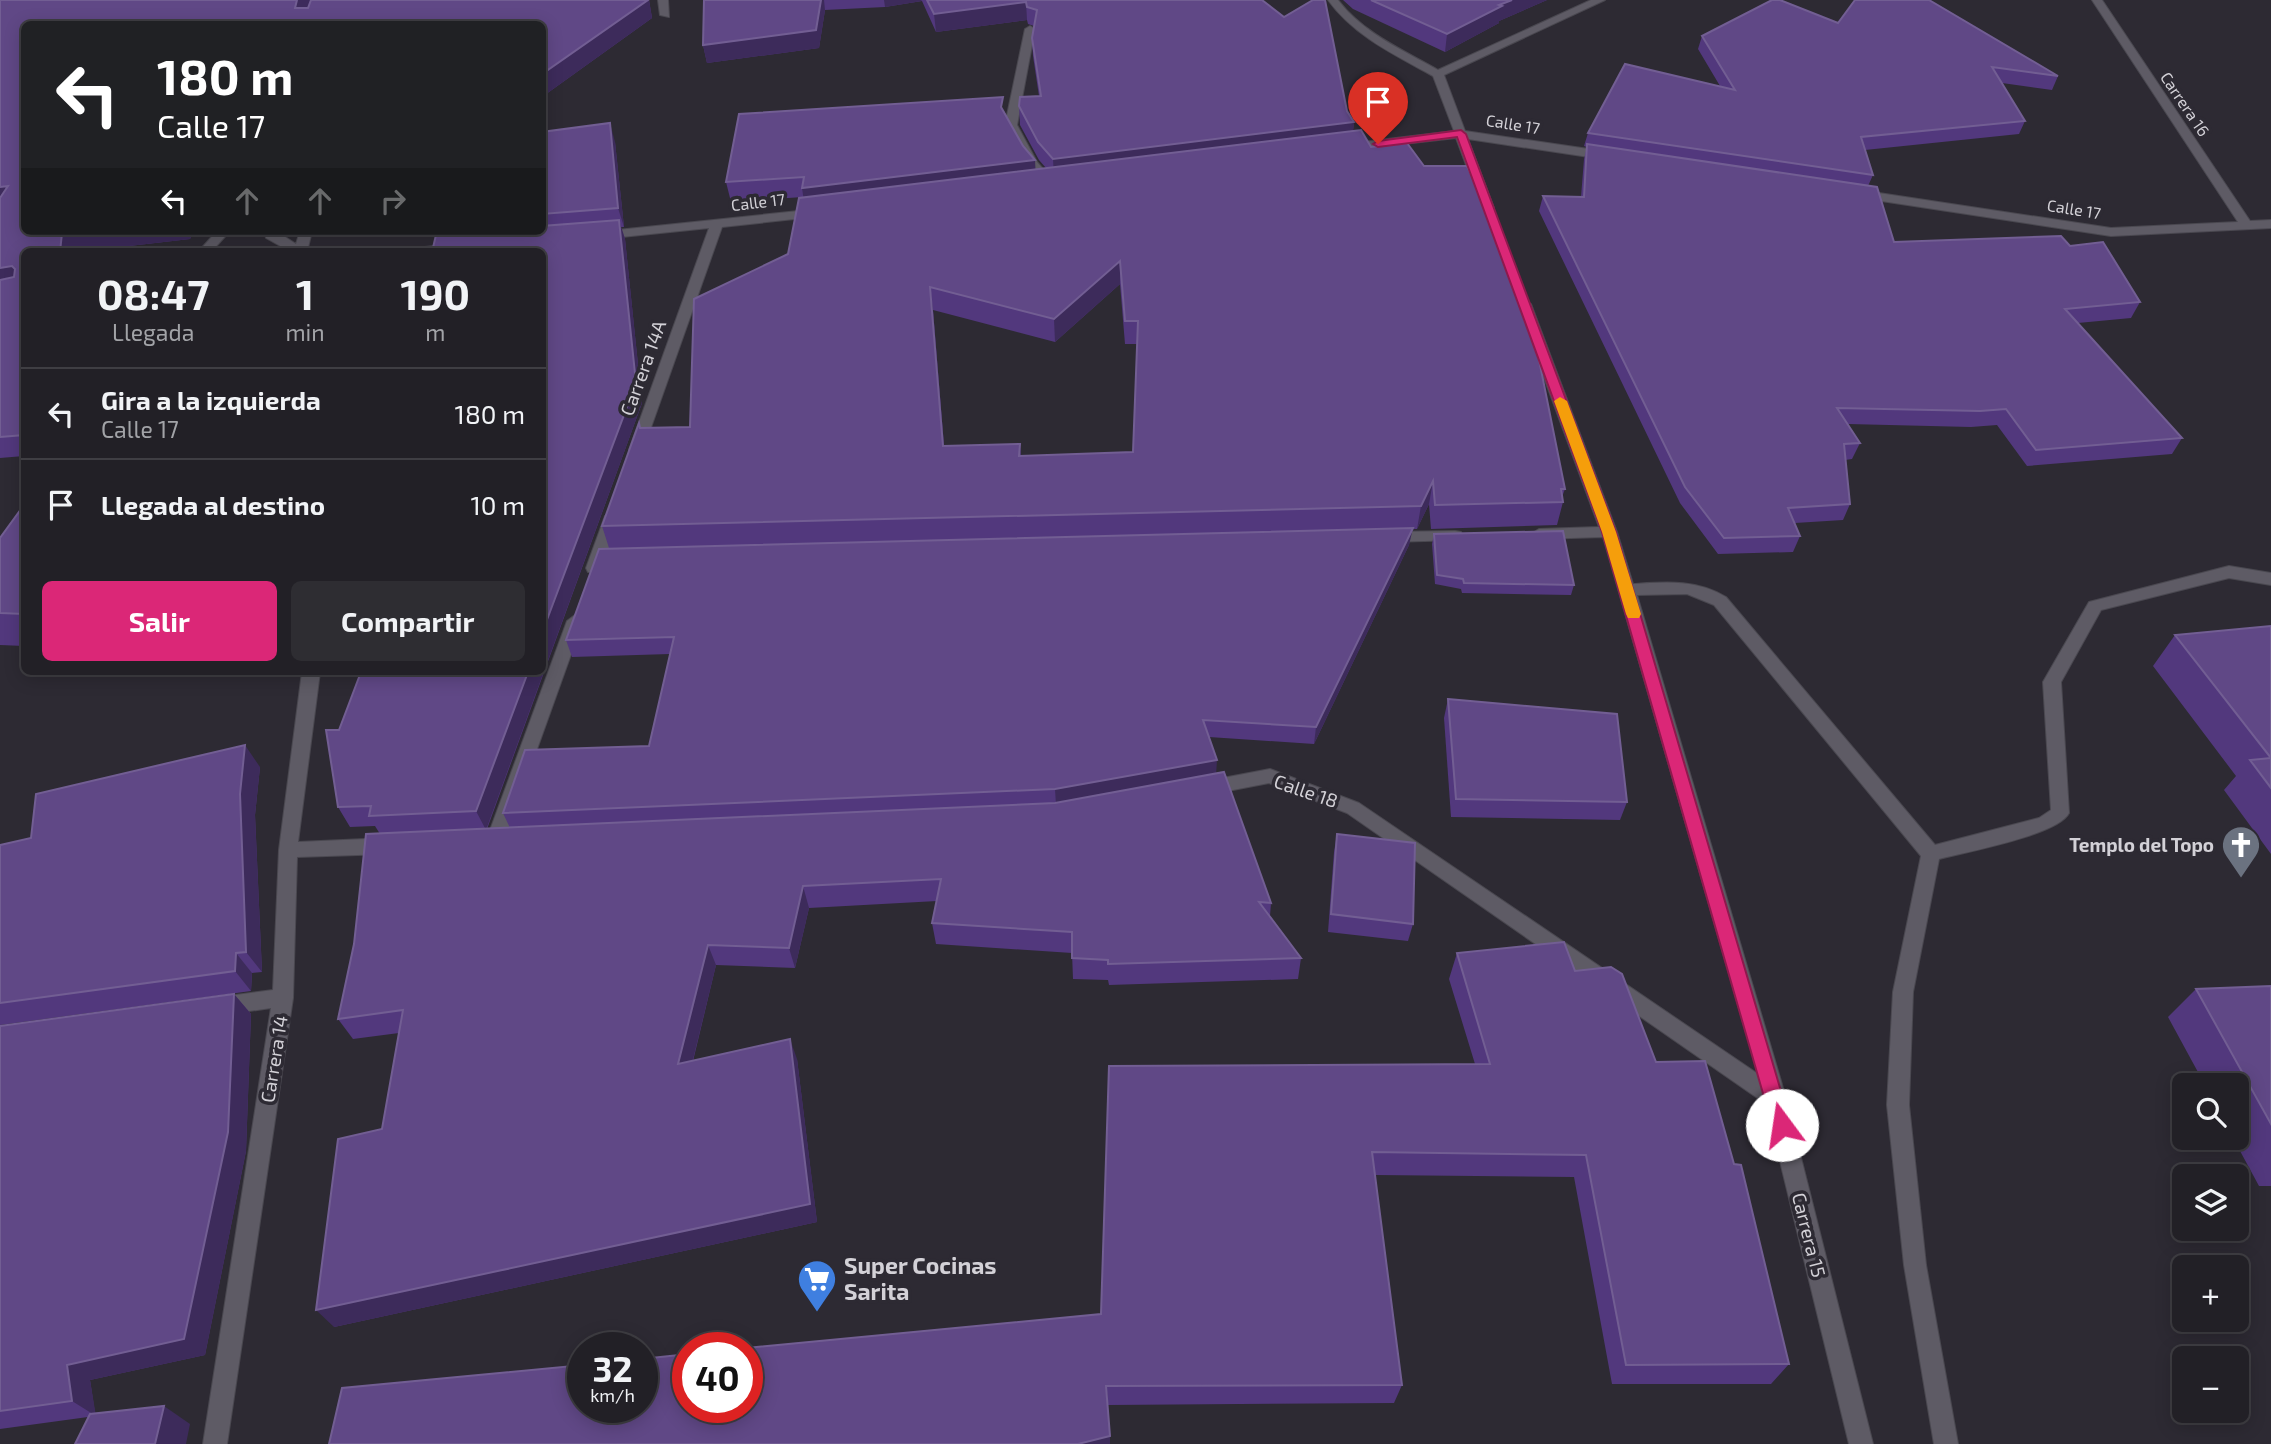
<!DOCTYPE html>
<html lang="es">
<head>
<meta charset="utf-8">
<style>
	:root { --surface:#222026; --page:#2e2d32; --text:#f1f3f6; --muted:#a2a3a7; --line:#3f3e43; --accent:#db2777 }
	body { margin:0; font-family:"Exo 2",sans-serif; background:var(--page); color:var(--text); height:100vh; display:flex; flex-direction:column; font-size:26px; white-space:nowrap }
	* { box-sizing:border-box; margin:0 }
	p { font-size:23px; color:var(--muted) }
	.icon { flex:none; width:38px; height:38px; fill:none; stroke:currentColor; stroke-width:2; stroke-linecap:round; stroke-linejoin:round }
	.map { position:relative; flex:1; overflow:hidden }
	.sheet { position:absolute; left:21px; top:248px; width:525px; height:427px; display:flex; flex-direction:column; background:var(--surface); border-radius:10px; box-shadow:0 4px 18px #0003,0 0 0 2px var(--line) }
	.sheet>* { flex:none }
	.hud { position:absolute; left:21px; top:21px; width:525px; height:214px; border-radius:10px; box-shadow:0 4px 18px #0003,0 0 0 2px var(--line); background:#202124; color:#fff; overflow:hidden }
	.buttons { position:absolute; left:2172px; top:1073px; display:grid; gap:14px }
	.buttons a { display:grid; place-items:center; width:77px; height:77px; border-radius:10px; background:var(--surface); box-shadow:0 4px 18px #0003,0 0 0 2px var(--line); font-size:35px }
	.speed { position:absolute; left:567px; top:1332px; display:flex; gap:14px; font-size:35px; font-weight:700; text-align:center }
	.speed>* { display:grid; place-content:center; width:91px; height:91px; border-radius:50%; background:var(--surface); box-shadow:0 4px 18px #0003,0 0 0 2px var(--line); line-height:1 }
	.speed small { font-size:18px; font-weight:400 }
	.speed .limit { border:10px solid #d22; background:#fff; color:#111 }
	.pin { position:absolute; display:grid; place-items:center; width:60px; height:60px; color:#fff; margin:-72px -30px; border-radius:50% 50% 50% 0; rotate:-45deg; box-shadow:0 0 7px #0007 }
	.pin .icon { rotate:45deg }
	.me { position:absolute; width:77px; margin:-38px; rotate:346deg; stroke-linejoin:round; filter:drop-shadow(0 0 5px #0008) }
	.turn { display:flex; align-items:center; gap:24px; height:147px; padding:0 21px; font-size:32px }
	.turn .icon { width:91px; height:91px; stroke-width:2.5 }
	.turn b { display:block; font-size:49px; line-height:60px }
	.lanes { display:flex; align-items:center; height:66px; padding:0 21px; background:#0003; justify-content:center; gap:35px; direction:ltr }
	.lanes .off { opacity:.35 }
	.eta { display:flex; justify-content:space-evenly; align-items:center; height:119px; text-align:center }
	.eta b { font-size:42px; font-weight:700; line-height:49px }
	.button { display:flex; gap:14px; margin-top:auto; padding:14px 21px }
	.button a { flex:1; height:80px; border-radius:10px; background:var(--accent); color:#fff; font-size:28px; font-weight:700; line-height:80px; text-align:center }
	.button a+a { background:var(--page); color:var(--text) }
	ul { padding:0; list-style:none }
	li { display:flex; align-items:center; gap:21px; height:91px; padding:0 21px; border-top:2px solid var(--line) }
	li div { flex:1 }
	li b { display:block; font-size:26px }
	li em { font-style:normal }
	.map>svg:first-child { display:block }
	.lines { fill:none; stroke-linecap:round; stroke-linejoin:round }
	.minor-casing { stroke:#4a4850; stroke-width:2 }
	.minor { fill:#5e5b65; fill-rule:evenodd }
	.wall { fill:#52387d; fill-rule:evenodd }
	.shaded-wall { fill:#3d2b5b }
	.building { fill:#604886; stroke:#725e93; stroke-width:2; fill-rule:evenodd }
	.route { fill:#db2777; stroke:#8e194d; stroke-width:2 }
	.slow { fill:#f59e0b }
	.labels { text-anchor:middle; stroke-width:7; stroke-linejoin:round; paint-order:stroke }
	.far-street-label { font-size:16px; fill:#d3d1d7; stroke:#2d2a33 }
	.street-label { font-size:19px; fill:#d3d1d7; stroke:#2d2a33 }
	.poi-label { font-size:19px; font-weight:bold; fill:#d3d1d7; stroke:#2d2a33; text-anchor:end }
	.near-poi-label { font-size:23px; font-weight:bold; fill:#d3d1d7; stroke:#2d2a33; text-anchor:start }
</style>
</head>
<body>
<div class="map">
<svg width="2271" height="1444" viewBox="0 0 2271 1444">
	<rect width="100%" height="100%" fill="#2d2a33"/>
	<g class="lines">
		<g class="minor-casing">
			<g id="minor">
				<polygon points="658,0 668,0 669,17 660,15"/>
				<path d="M1328,0H1338C1363,33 1403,50 1438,70L1591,0H1605L1444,75L1465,131L1609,152L1615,156L1609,160L1468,139L1494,208L1488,212L1482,208L1456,138L1342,151V145L1346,144L1454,131L1433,76C1395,55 1354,36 1328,0Z"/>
				<polygon points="2092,0 2102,0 2250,221 2271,220 2271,228 2111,236 1855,197 1853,194 1859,190 2111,228 2238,222"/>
				<polygon points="1030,26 1035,29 1017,125 1037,162 1056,184 1050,188 1046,187 1026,164 1005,125 1025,29"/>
				<polygon points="818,209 824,213 822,216 722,227 643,450 636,455 631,453 629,450 709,228 602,239 596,235 598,232"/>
				<polygon points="217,231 230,231 211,252 198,252"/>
				<polygon points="264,231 276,231 296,244 300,231 312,231 307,252 291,252 266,238"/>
				<polygon points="456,244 462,248 461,251 408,252 414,248"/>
				<path d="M1524,300L1531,304L1617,532L1633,584C1666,582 1696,579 1726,597L1935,845L2039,818L2051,810L2043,682L2089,602L2229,566L2271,573V585L2229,578L2101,610L2061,682L2069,813C2058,835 1966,852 1939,859L1913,992L1909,1105L1926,1265L1958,1444H1934L1904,1265L1887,1105L1893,992L1921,856L1714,605L1687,594L1637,595L1786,1098L1873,1444H1849L1766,1104L1347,813L1269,783L1207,795L1201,793L1198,788L1201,783L1207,781L1270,769L1359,803L1758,1074L1603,537L1539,539L1531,534L1539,529L1599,527L1517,304Z"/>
				<polygon points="613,511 621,516 602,568 600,572 588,572 586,568 605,516"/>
				<polygon points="1455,531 1461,532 1463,536 1461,540 1388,542 1380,537 1388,532"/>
				<polygon points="575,615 583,621 504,841 502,846 495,849 488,846 486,841 567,621"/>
				<polygon points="302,672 320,672 298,842 388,838 395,841 397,846 395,851 388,854 297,857 293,998 227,1444 203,1444 271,1008 221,1015 214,1012 211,1006 214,1000 221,997 273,990 279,850"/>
			</g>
		</g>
		<use href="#minor" class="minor"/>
	</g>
	<g class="wall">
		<polygon points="0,0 649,0 652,18 542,97 542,24 24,24 24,231 194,231 190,239 77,252 24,252 24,456 0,458"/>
		<path d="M704,0H1262L1347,111L1354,122L1353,131L1565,489L1562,497L1563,502L1557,525L1431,529L1429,504L1417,529H1412L1409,545L1314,744L1209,737L1216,774L1271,903L1270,916L1301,958L1298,979L1109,985L1108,980L1073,979L1072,953L936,944L932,923L937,901L809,908L795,968L716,965L693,1061L797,1059L817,1222L334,1327L382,1129L399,1033L353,1039L338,1019L380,834L375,826L350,827L338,807L339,730L542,672L442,234L371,236L369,231H542V132L615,142L624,227H621L625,239L642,403L487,829L510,828L503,813L649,746L670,654L572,657L566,640L609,548L602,526L641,428L690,427L788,254L803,197L731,202L726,182L1004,111L1023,146L1035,160V170L1046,168L1039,160L1020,125L1019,106L1039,96L1033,56L1032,38L1034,26L1028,24L1027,20L936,32L922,1L885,7L825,10L819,48L707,63L703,45ZM1120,284L1125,344H1137L1133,452L1021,456L1020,444L944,446L933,310L1055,342Z"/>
		<polygon points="1343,0 1547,0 1499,21 1499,23 1445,52 1353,9"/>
		<polygon points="1838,23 2058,76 2052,90 2002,83 2025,121 2019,134 1865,150 1873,175 1868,186 1894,242 2070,246 2140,302 2131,318 2078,323 2182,438 2172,454 2027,466 1997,425 1971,427 1848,424 1860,443 1852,459 1845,460 1850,504 1843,520 1795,523 1800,536 1793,552 1718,554 1680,503 1539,211 1543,196 1581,197 1584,159 1587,147 1584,146 1588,133 1720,86 1698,49 1702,36"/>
		<polygon points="24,505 24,646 0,645 0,538"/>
		<polygon points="1434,534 1574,585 1571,595 1462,593 1461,589 1435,584 1432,544"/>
		<polygon points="2271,626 2271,854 2224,790 2236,776 2153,666 2175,635"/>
		<polygon points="1448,699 1627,802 1620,820 1451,817 1444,718"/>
		<polygon points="260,767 255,815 262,972 252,973 251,991 0,1025 0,845 31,838"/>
		<polygon points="1337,834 1413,924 1408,941 1328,932 1334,852"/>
		<polygon points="1457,953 1575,971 1656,1062 1789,1364 1771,1384 1612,1384 1574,1177 1375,1175 1402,1385 1394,1403 1108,1405 1101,1314 1475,1064 1449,979"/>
		<polygon points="2271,986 2271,1186 2259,1186 2233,1138 2236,1138 2236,1085 2205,1085 2168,1017 2196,989"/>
		<polygon points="234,994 251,1014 246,1151 205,1355 90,1380 95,1413 190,1424 88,1417 0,1429 0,1026"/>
	</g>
	<g class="shaded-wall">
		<polygon points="297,0 311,0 302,24 295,8"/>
		<polygon points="648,0 649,0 652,18 542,97 542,74"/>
		<polygon points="821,0 824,0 825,10 819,48 707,63 703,45"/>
		<polygon points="884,0 921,0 922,1 885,7"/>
		<polygon points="1512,0 1547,0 1499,21 1499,23 1445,52 1447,34 1499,5"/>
		<polygon points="1026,2 1027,20 936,32 934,14"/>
		<polygon points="1354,122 1352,141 1054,177 1053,159"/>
		<polygon points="610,123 615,142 624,227 618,208"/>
		<polygon points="1035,160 1036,180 805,208 802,188"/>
		<polygon points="8,186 0,207 0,187"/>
		<polygon points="619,220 625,239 642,403 486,830 476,811 528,672 542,672 542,633"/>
		<polygon points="81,231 194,231 190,239 77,252 60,252 62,233"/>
		<polygon points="1120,261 1120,284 1055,342 1054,319"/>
		<polygon points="12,266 24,285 0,289 0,268"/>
		<polygon points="930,287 933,310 946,469 943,446"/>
		<polygon points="1433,481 1429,504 1417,529 1421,506"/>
		<polygon points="1413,528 1409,545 1314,744 1316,727"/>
		<polygon points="245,745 260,767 255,815 262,972 246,952 240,794"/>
		<polygon points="1217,760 1216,776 1056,805 1055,789"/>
		<polygon points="803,886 809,908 795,968 789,948"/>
		<polygon points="708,945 716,965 687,1084 678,1064"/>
		<polygon points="236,953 252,973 251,991 235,971"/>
		<polygon points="234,994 251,1014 246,1151 205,1355 90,1380 96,1416 72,1401 67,1365"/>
		<polygon points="790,1039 797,1059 817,1222 334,1327 316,1310"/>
		<polygon points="164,1406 190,1424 186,1444 155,1444"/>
		<polygon points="1110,1436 1110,1444 1078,1444"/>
	</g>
	<g class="building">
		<polygon points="0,0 297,0 295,8 308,8 311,0 648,0 542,74 542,24 24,24 24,231 81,231 62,233 60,252 24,252 24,435 0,437 0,280 14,277 15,269 12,266 0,268 0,198 8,186 0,187"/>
		<polygon points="704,0 821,0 816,30 703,45"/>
		<polygon points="927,0 1262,0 1284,17 1313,0 1325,0 1347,111 1354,122 1053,159 1038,142 1019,106 1020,97 1041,96 1032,38 1037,10 1027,7 1026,2 934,14"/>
		<polygon points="1371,0 1512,0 1499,5 1502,6 1447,34"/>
		<polygon points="1772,0 1780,0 1838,23 1855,0 1929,0 2058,76 1992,67 2025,121 1861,137 1873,175 1588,133 1625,64 1735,90 1702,36"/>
		<polygon points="1003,97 1001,107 1023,146 1035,160 802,188 804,177 726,182 739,114"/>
		<polygon points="610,123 618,208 542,214 542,132"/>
		<path d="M1361,130L1371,147L1407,143L1424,166H1467L1478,188H1484L1528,305L1565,489H1561L1563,502L1435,505L1433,481L1421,506L602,526L639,423L640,428L690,427L694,299L788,254L799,198ZM1120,261L1125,321H1138L1133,452L1019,456L1020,444L943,446L930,287L1054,319Z"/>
		<polygon points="1587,144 1877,187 1894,242 2061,236 2070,246 2103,242 2140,302 2065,309 2182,438 2036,450 2006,409 1980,411 1837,408 1860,443 1844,444 1850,504 1788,508 1800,536 1724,538 1685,487 1543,196 1584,197"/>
		<polygon points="619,220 636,383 542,633 542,252 432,252 436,235 483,231 542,231 542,226"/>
		<polygon points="24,505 24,614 0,613 0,538"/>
		<polygon points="1413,528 1316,727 1203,720 1217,760 1055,789 503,813 525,750 649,746 674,637 566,640 599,549"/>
		<polygon points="1563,531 1574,585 1464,583 1463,579 1437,575 1434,534"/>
		<polygon points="2271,626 2271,758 2175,635"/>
		<polygon points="361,672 528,672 476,811 369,816 371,806 338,807 326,730 339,730"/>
		<polygon points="1448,699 1617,714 1627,802 1456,799"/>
		<polygon points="245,745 240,794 246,952 236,953 235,971 0,1003 0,845 31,838 36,794"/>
		<polygon points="2271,758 2271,788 2250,760"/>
		<polygon points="1224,772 1271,903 1259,902 1301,958 1108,964 1108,960 1072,958 1072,932 932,923 941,879 803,886 789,948 708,945 678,1064 790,1039 810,1204 316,1310 338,1139 382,1129 403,1010 338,1019 354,944 366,834 1055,803"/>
		<polygon points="1337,834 1415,843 1413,924 1331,914"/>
		<polygon points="1564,942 1575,971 1611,967 1622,974 1656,1062 1705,1061 1734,1164 1741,1165 1789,1364 1626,1365 1586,1155 1372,1152 1402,1385 1106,1386 1110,1436 1078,1444 329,1444 342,1388 583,1365 583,1407 642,1407 642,1359 688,1354 688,1407 747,1407 747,1348 1101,1314 1109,1066 1490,1064 1457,953"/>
		<polygon points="2271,986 2271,1124 2196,989"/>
		<polygon points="234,994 228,1132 184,1339 67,1365 72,1401 0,1411 0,1026"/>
		<polygon points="164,1406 155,1444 75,1444 90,1414"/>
	</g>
	<polygon class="route" points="1461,130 1466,134 1616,532 1791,1125 1788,1131 1782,1134 1775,1131 1772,1125 1602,532 1457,137 1378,147 1373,144 1378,141"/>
	<polygon class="slow" points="1560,397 1567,401 1616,532 1641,614 1639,618 1628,618 1626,614 1602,532 1554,401"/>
	<defs>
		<g id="church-pin" transform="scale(2.0125)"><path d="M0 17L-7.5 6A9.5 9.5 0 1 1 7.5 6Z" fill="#6b7280" stroke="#2d2a33"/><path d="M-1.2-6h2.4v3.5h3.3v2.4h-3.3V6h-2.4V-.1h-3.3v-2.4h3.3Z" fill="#fff"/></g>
		<g id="supermarket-pin" transform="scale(2.0125)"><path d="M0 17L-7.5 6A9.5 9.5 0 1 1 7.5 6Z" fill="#3f7fe0" stroke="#2d2a33"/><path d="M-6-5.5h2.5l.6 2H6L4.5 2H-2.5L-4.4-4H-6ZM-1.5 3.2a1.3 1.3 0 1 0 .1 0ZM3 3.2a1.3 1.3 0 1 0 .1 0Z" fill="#fff"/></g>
	</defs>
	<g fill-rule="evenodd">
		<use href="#church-pin" x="2241" y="845"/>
		<use href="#supermarket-pin" x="817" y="1279"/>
	</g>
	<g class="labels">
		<g class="far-street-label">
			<text transform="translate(2185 104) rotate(56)" y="6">Carrera 16</text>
			<text transform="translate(1513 124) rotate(9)" y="6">Calle 17</text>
			<text transform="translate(758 202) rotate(-7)" y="6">Calle 17</text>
			<text transform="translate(2074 209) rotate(9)" y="6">Calle 17</text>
		</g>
		<g class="street-label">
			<text transform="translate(643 368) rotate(-70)" y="7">Carrera 14A</text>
			<text transform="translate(1306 791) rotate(19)" y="7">Calle 18</text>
			<text transform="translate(274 1059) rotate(-81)" y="7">Carrera 14</text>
			<text transform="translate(1809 1235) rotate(76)" y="7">Carrera 15</text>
		</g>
		<g class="poi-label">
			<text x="2214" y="852">Templo del Topo</text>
		</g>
		<g class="near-poi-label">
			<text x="844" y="1274">Super Cocinas<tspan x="844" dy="26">Sarita</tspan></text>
		</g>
	</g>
</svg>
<div class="buttons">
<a><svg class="icon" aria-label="search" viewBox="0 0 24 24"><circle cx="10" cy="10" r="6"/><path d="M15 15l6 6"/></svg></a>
<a><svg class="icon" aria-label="layers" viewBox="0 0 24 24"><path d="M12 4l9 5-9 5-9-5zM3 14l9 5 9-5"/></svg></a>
<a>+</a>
<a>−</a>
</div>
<div class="speed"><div>32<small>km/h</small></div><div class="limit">40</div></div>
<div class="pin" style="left:1378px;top:144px;background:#d93025"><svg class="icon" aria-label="arrive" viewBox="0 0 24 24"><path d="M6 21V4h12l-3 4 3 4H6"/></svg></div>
<svg class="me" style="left:1782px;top:1125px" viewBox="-20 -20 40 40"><circle r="19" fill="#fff"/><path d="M0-13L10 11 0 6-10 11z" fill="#db2777"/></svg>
<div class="hud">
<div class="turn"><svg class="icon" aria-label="left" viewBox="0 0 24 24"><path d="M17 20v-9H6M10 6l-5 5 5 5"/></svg><div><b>180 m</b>Calle 17</div></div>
<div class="lanes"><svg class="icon" aria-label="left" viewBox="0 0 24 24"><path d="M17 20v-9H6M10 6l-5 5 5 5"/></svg><svg class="icon off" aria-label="ahead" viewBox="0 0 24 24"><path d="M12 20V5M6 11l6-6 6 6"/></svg><svg class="icon off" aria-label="ahead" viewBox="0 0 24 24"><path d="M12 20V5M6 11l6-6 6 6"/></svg><svg class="icon off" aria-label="right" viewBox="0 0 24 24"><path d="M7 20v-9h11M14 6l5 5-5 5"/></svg></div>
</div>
<section class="sheet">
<div class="eta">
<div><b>08:47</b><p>Llegada</p></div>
<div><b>1</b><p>min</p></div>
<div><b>190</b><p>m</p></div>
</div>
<ul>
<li><svg class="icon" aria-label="left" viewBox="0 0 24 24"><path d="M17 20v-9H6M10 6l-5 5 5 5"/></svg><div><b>Gira a la izquierda</b><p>Calle 17</p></div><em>180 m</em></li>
<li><svg class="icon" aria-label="arrive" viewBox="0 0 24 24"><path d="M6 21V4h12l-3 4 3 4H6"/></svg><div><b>Llegada al destino</b></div><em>10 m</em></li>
</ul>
<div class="button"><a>Salir</a><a>Compartir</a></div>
</section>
</div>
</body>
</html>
